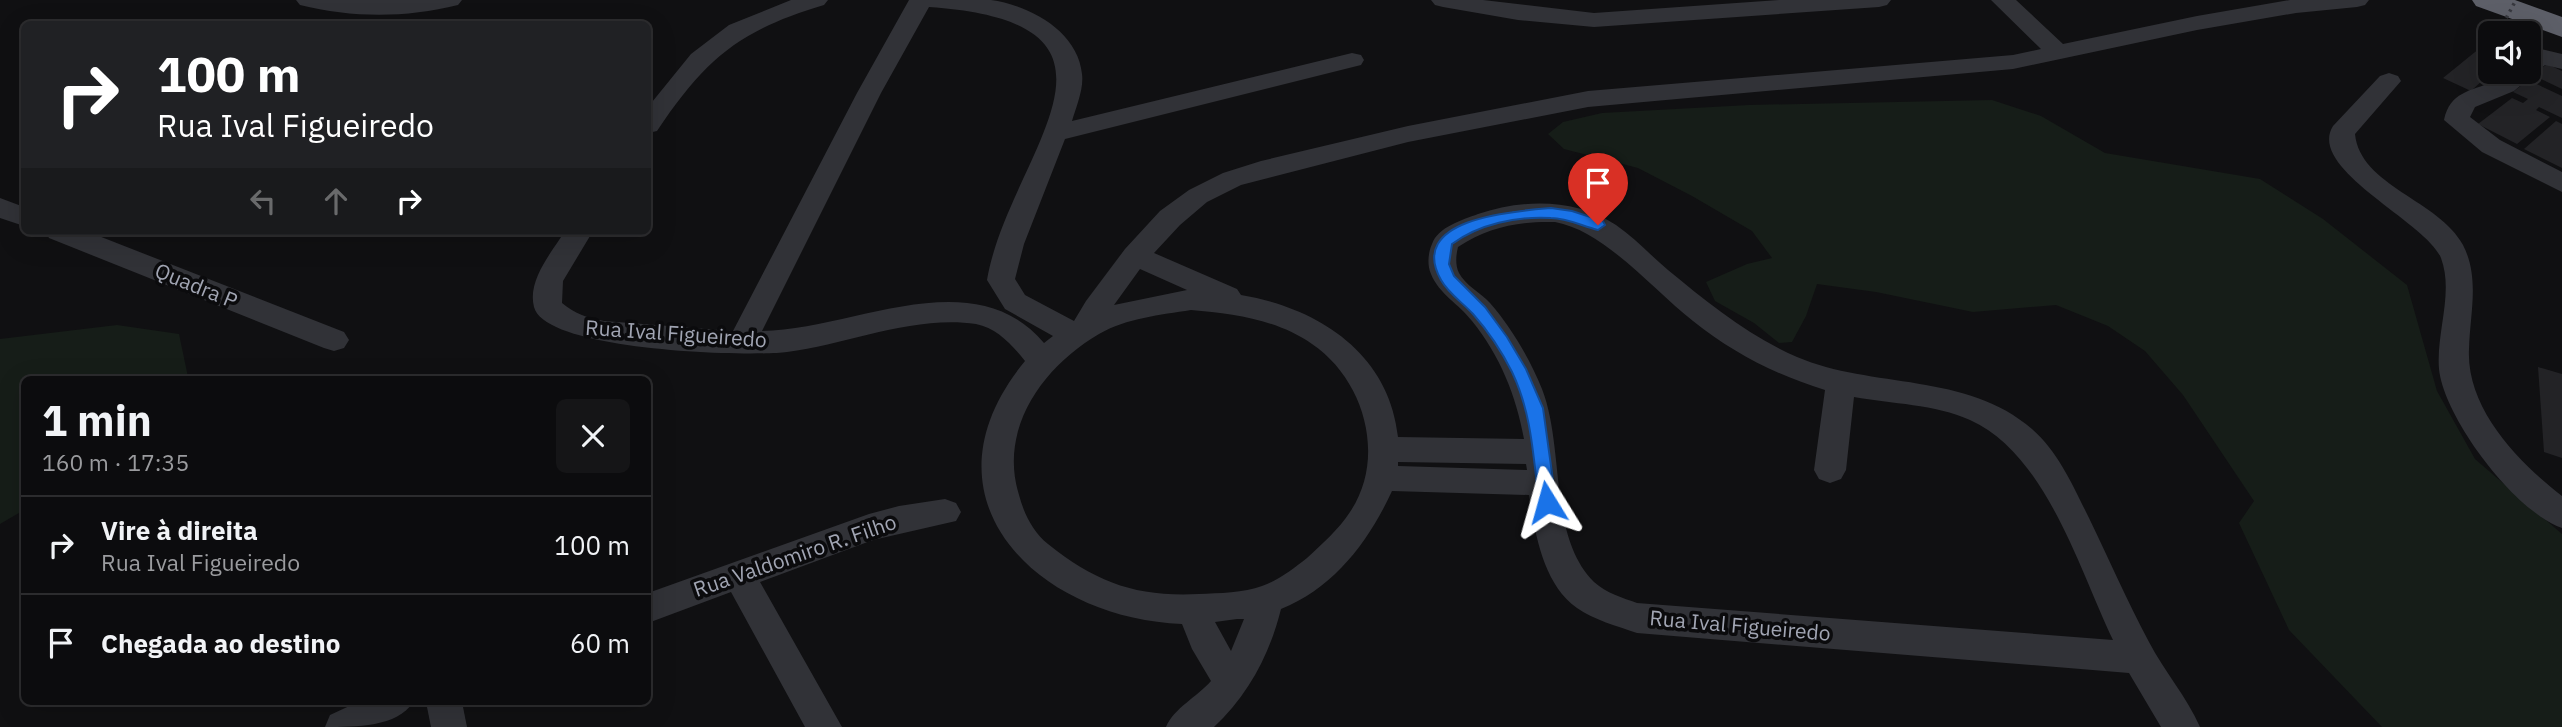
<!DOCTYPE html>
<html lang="pt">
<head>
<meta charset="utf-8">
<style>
	:root { --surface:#0c0c0e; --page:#151517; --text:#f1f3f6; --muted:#9a9b9e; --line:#2c2c2e }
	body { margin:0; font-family:"IBM Plex Sans",sans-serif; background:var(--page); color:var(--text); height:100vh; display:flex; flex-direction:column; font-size:26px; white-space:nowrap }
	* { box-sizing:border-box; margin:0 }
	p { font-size:23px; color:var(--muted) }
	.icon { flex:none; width:38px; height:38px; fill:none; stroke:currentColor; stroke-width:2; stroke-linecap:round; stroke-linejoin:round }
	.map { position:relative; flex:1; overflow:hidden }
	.details { position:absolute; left:21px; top:376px; width:630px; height:329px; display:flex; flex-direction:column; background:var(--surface); border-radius:10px; box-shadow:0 7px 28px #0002,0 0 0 2px var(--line) }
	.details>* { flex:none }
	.hud { position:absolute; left:21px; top:21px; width:630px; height:214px; border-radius:10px; box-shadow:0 7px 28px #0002,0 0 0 2px var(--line); background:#202124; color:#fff; overflow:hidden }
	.buttons { position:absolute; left:2478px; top:21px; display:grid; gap:14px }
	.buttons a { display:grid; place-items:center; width:63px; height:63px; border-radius:10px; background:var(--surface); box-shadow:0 7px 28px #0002,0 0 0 2px var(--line); font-size:35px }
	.pin { position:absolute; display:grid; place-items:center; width:60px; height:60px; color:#fff; margin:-72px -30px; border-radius:50% 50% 50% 0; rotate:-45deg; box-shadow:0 0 7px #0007 }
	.pin .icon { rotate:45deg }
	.me { position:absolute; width:77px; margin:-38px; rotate:352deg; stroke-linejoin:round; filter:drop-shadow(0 0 5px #0008) }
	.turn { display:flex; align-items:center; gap:24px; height:147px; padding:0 21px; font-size:32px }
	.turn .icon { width:91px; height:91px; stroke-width:2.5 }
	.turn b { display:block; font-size:49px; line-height:60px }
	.lanes { display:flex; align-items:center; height:66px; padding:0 21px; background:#0003; justify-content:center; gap:35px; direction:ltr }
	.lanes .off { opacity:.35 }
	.round { display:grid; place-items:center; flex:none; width:74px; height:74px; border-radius:10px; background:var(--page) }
	.overview { display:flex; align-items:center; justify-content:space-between; height:119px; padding:0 21px }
	h1 { font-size:42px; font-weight:800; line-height:52px }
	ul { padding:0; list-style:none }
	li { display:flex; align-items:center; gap:21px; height:98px; padding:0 21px; border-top:2px solid var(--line) }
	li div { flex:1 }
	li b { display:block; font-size:26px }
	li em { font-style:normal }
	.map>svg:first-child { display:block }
	.green { fill:#161d18 }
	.building { fill:#232326 }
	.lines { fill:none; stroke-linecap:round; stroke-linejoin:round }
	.minor { fill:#313237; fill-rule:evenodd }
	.highway { fill:#5d5f68; fill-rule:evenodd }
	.path-bridge { stroke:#37383e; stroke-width:3.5; stroke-dasharray:2.5 4.5; stroke-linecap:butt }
	.route { fill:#1a73e8; stroke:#114b97; stroke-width:2 }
	.labels { text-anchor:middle; stroke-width:7; stroke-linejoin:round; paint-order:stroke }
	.street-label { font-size:21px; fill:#a1a5b3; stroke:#0b0b0d }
</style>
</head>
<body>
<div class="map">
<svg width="2562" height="727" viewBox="0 0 2562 727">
	<rect width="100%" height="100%" fill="#101012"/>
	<g class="green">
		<polygon points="1992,100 2041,116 2105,153 2260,179 2323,219 2407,285 2437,391 2475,459 2562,534 2562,727 2382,727 2289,630 2239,523 2254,501 2183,395 2145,351 2108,326 2056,305 1973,312 1876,292 1817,284 1806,316 1792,342 1779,343 1754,323 1715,301 1706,282 1747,264 1772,258 1752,231 1692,196 1638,168 1564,149 1548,134 1563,122 1602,113 1749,105"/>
		<polygon points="117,325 179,334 188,377 185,380 24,380 24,510 0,524 0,339"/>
	</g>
	<g class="building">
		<polygon points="2488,46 2490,47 2490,72 2509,72 2497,82 2486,77 2471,91 2443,78 2480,48 2484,49"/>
		<polygon points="2547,64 2562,71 2562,89 2533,75"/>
		<polygon points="2528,80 2562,96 2562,118 2539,107 2536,110 2550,117 2517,144 2478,124 2512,98 2523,103 2528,99 2513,92"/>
		<polygon points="2556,121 2562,124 2562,168 2524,149"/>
		<polygon points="2538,367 2562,374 2562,458 2544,452"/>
	</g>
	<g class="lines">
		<g class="minor">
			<path d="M296,0H462L458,5C405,18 353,18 300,5Z"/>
			<path d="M791,0H828L824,5C740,30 706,58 657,131L648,133V107L691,54L729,25Z"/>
			<path d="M909,0C936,0 965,0 991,0C1029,5 1078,31 1082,74C1084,89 1076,107 1072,121L1352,53L1361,55L1364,60L1361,65L1065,139L1024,244L1015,279L1025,295L1074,321L1086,301L1125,249L1160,211L1189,190L1223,173L1261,161L1408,126L1588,91L2013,55L2041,49L1991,0H2016L2063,44L2197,16L2290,0H2369L2365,5L2357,7L2296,13L2197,30L2013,69L1588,107L1408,142L1241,185L1207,202L1180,225L1154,253L1237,289L1241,295C1318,308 1389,353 1398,437L1524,439C1516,395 1500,356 1472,321C1459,304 1439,294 1431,274C1427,265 1428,253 1432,244C1438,227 1462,220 1478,214C1523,199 1575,198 1616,225C1635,238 1650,255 1668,270C1708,303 1749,336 1797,357C1872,389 1967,372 2032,429C2059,453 2073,486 2089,518C2109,559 2127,601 2149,642C2164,671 2187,697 2200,727H2161L2129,673L1637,633C1617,626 1594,620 1577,608C1543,584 1535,533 1529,495L1392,491C1369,541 1334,588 1281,609C1270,654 1248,695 1214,727H1166C1174,708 1197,697 1211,681L1192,649L1182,624C1036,618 913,497 1025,361C1012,345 997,328 976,324C913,315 849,344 787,352C748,357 545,351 534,307C527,280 552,252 565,231H593L563,281L562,303C575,314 588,318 604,321L733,331L857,93ZM929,7C1162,23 1008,155 987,280L1005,309L1053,336L1044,343C973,259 853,330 762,331L881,93ZM1555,222C1605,231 1653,290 1693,321C1733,353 1776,375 1825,390L1814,470L1819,479L1830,483L1841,479L1846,470L1854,397C1892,404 1935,404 1970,420C2046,454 2079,569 2113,640L1637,603C1623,598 1606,593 1594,582C1548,536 1565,448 1542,389C1530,359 1511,327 1490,303C1481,293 1465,285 1459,273C1455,265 1456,255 1458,247C1488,227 1519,221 1555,222ZM1140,269L1187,290L1114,305ZM1191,310C1234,314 1276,319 1312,344C1364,379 1387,457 1350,512C1339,529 1322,544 1307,558C1293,569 1279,580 1262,586C1244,593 1219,593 1199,594C1136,597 1097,583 1048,544C1033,532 1024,514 1019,495C998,428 1044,366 1099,334C1127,318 1160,315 1191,310ZM1398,462L1526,464L1527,470L1398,466ZM1237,619H1244L1231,651L1215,622Z"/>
			<polygon points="1431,0 1483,0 1594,13 1779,0 1891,0 1887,5 1879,7 1594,27 1518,20 1443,7 1435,5"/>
			<path d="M2541,49L2562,54V69L2545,65L2514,91L2475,107L2470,117L2500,140L2562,172V192L2482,152L2444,120C2450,92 2470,91 2493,82C2510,74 2508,72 2529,72V53Z"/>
			<path d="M2389,73L2398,76L2401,81L2355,134C2360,186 2439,200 2463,245C2480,278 2470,313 2469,349C2466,408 2518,462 2562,496V528C2515,512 2444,418 2439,369C2436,332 2454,293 2441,258C2427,222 2306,169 2333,126L2380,76Z"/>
			<polygon points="0,198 24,207 24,226 0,218"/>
			<polygon points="45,231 86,231 344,332 349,340 344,348 334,351 324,348 49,238"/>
			<polygon points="945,499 956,503 961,512 956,521 873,540 760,582 842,727 805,727 731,592 648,623 648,593 869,514 899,506"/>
			<path d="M358,702H413C398,727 355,727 325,727L330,715Z"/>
			<polygon points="426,702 462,702 467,727 431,727"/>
		</g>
		<polygon class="highway" points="2472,0 2515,0 2562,17 2562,37 2476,6"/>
		<polyline class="path-bridge" points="2503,24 2516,0"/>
	</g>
	<path class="route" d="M1551,208L1572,211L1603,221L1605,225L1598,230C1582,226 1567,218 1551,218C1517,216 1479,224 1452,244L1449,264L1454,276L1485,307L1507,337L1526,369L1543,408L1556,502L1553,507H1541L1539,502C1533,456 1532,414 1512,372C1502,352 1488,331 1473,314C1463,303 1448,293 1441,280C1406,218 1515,211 1551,208Z"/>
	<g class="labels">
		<g class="street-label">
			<text transform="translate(196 286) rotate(22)" y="7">Quadra P</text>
			<text transform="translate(676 334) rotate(4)" y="7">Rua Ival Figueiredo</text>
			<text transform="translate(795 556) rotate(-19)" y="7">Rua Valdomiro R. Filho</text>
			<text transform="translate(1740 626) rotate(5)" y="7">Rua Ival Figueiredo</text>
		</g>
	</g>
</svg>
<div class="buttons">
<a><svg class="icon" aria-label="sound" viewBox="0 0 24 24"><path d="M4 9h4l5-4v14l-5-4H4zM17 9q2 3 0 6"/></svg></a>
</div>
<div class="pin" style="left:1598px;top:225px;background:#d93025"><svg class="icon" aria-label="arrive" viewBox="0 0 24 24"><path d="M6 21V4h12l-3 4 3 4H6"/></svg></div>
<svg class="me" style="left:1547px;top:502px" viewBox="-20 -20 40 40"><path d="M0-17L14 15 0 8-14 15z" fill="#1a73e8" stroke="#fff" stroke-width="4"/></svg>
<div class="hud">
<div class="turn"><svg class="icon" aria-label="right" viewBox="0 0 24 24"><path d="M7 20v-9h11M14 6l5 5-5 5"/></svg><div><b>100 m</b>Rua Ival Figueiredo</div></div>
<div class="lanes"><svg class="icon off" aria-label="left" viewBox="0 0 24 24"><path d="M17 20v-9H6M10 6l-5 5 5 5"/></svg><svg class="icon off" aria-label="ahead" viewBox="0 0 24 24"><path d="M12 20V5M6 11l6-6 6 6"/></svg><svg class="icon" aria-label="right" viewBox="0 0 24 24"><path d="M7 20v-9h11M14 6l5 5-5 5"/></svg></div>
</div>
<section class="details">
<div class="overview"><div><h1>1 min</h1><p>160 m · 17:35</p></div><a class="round"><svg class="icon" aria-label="close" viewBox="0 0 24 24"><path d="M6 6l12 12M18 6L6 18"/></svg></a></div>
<ul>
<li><svg class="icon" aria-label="right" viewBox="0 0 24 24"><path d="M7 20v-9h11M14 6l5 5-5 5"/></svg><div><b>Vire à direita</b><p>Rua Ival Figueiredo</p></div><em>100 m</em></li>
<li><svg class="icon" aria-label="arrive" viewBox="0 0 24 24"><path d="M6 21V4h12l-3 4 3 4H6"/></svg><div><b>Chegada ao destino</b></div><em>60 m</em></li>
</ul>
</section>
</div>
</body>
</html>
